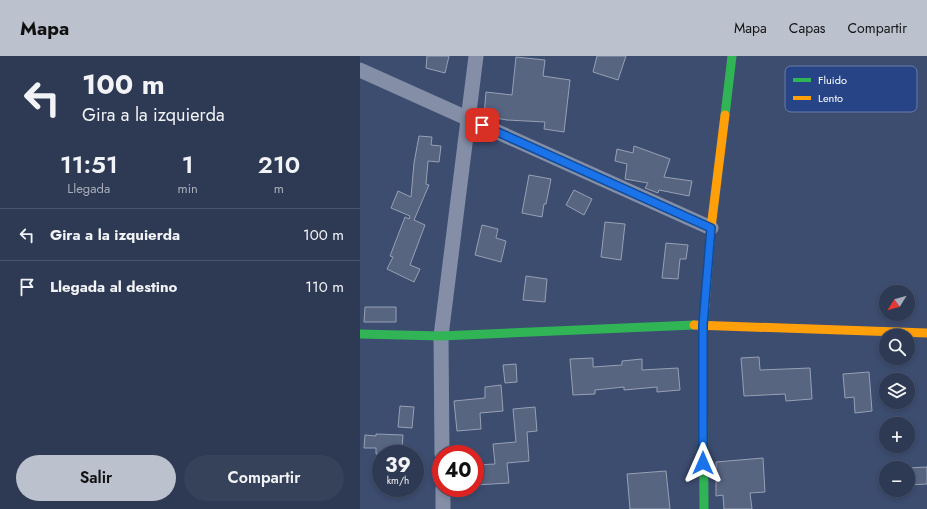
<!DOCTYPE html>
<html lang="es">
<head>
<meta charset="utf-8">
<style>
	:root { --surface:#2e3a54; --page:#36415a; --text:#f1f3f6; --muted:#a7adb8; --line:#49546b; --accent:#bbc1cd }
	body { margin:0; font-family:Jost,sans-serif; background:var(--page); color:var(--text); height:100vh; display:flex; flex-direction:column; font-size:15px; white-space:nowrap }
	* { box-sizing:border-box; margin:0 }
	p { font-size:13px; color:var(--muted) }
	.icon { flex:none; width:22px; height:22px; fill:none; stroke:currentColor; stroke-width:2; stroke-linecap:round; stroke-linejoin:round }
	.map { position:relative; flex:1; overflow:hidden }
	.sheet { display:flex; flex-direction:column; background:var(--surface); width:360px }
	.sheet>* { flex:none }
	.hud { background:#2e3a54; color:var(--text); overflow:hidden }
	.needle { width:26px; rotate:233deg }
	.buttons { position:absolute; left:519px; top:229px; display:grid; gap:8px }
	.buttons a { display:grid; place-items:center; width:36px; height:36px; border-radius:50%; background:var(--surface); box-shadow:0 2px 6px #0003,0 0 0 1px var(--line); font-size:20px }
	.speed { position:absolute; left:12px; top:389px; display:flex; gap:8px; font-size:20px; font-weight:700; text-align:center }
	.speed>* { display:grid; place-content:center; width:52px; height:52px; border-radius:50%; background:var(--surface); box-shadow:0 2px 6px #0003,0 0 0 1px var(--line); line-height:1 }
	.speed small { font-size:10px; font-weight:400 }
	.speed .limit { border:6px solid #d22; background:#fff; color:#111 }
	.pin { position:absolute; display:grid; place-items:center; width:34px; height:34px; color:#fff; margin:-17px; border-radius:8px; box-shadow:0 2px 6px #0006 }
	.me { position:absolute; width:44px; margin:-22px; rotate:0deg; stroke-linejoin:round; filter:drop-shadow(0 0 3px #0008) }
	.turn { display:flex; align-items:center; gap:14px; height:84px; padding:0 16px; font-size:18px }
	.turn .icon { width:52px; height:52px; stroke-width:2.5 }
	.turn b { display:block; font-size:28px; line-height:34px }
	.eta { display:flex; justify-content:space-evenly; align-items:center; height:68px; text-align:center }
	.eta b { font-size:24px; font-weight:600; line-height:28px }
	.button { display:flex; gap:8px; margin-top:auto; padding:8px 16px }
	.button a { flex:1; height:46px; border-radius:24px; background:var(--accent); color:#111; font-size:16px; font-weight:600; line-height:46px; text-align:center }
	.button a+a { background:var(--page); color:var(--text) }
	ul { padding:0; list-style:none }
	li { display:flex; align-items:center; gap:12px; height:52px; padding:0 16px; border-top:1px solid var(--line) }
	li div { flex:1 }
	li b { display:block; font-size:15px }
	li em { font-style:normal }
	header { display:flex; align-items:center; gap:24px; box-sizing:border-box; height:56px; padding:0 20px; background:var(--accent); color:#111 }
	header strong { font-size:19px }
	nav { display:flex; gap:22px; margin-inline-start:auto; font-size:14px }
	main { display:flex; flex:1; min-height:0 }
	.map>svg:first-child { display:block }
	.building { fill:#586581; stroke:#97a0b4 }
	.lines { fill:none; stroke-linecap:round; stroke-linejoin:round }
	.street { stroke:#848ea6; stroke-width:15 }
	.fast { stroke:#30b455; stroke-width:9 }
	.slow { stroke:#ff9f0a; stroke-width:9 }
	.route-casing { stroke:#114b97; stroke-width:10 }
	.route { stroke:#1a73e8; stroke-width:7 }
	.key { fill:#274586; stroke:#687daa; stroke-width:1 }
	.key-label { font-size:11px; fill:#fff }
</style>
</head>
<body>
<header>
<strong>Mapa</strong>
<nav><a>Mapa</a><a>Capas</a><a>Compartir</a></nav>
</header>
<main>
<section class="sheet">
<div class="hud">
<div class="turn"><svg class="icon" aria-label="left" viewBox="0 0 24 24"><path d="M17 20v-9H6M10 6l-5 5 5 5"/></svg><div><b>100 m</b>Gira a la izquierda</div></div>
</div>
<div class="eta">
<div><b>11:51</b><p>Llegada</p></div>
<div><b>1</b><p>min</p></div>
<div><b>210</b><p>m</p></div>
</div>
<ul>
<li><svg class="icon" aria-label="left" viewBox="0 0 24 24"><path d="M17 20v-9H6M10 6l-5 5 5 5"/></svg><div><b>Gira a la izquierda</b></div><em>100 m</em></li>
<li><svg class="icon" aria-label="arrive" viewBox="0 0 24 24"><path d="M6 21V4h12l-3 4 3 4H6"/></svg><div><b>Llegada al destino</b></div><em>110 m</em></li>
</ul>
<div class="button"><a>Salir</a><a>Compartir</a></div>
</section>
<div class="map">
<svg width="567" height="453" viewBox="0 0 567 453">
	<rect width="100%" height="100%" fill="#3d4d70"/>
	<g class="building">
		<polygon points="67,0 89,0 85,17 66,12"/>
		<polygon points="237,0 266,0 258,24 233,16"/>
		<polygon points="156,1 185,4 183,20 210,24 204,76 184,73 185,66 147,64 124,60 126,36 152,39"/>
		<polygon points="59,80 72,81 71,89 81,90 79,106 68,105 66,128 69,129 54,164 65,169 50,209 60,213 54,226 27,213 33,201 30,200 45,161 49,163 50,160 31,152 38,135 51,141 54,107"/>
		<polygon points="274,90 310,103 304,121 332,125 329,140 299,134 298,137 285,132 288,127 265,123 267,108 255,105 257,93 273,97"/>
		<polygon points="169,119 191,123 186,148 184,148 182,161 162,157"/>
		<polygon points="214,134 232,143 224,159 206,149"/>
		<polygon points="245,166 265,168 261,204 241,201"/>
		<polygon points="122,169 138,173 136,182 146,185 141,206 115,199"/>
		<polygon points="306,187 328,189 326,203 320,203 318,223 302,222"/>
		<polygon points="166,220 187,223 185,246 163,244"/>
		<polygon points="5,251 36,251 36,266 4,266"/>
		<polygon points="399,301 400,314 450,312 452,343 426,345 425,338 384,340 381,302"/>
		<polygon points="233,302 233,311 262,309 262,305 282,303 282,314 318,312 320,334 297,336 297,331 264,334 264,331 235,334 235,338 213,339 210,303"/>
		<polygon points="156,308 157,326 145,327 143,309"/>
		<polygon points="509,316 512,355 495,357 494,341 485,342 483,318"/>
		<polygon points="141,329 143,355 120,357 121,373 97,375 94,345 125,342 125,331"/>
		<polygon points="40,350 54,351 52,372 38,371"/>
		<polygon points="175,351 177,375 167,376 169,405 147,407 149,427 115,429 115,409 135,408 133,388 156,386 153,353"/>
		<polygon points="16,378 43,379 42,393 33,392 33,398 16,398 16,392 4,392 5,379 16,380"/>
		<polygon points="403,402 405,436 390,437 392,453 364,453 363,439 356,440 356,406"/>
		<polygon points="567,411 567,428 548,429 548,412"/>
		<polygon points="306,415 310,453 270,453 267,418"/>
	</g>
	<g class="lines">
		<g class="street">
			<polyline points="0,14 351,172"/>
			<polyline points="82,398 81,280 116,0"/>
			<polyline points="83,432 83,453"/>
		</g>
		<g class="fast">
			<polyline points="365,59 372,0"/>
			<polyline points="0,278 81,280 334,269"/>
			<polyline points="344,453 343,269 345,250"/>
		</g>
		<g class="slow">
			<polyline points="345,250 351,172 365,59"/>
			<polyline points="334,269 567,277"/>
		</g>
	</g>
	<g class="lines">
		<g class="route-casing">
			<polyline id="route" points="122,69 351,172 343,269 343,407"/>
		</g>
		<use href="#route" class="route"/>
	</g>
	<rect x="425" y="10" width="132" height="46" rx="6" class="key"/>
	<rect x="433" y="22" width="18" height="4" fill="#30b455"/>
	<rect x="433" y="40" width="18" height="4" fill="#ff9f0a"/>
	<g class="key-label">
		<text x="458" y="28">Fluido</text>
		<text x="458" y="46">Lento</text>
	</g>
</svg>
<div class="buttons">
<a><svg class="needle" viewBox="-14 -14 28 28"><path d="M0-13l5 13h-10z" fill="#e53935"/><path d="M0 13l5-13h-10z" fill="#a7adb8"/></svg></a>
<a><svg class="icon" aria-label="search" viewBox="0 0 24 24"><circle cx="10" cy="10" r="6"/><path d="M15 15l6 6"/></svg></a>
<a><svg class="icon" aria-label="layers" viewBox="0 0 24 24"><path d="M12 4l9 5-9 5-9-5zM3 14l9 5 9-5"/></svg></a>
<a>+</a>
<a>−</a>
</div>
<div class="speed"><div>39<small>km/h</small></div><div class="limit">40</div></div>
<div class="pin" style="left:122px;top:69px;background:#d93025"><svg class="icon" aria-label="arrive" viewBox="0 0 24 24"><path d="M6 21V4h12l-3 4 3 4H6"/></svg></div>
<svg class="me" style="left:343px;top:407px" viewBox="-20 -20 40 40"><path d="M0-17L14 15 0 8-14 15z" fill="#1a73e8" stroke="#fff" stroke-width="4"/></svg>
</div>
</main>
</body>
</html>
